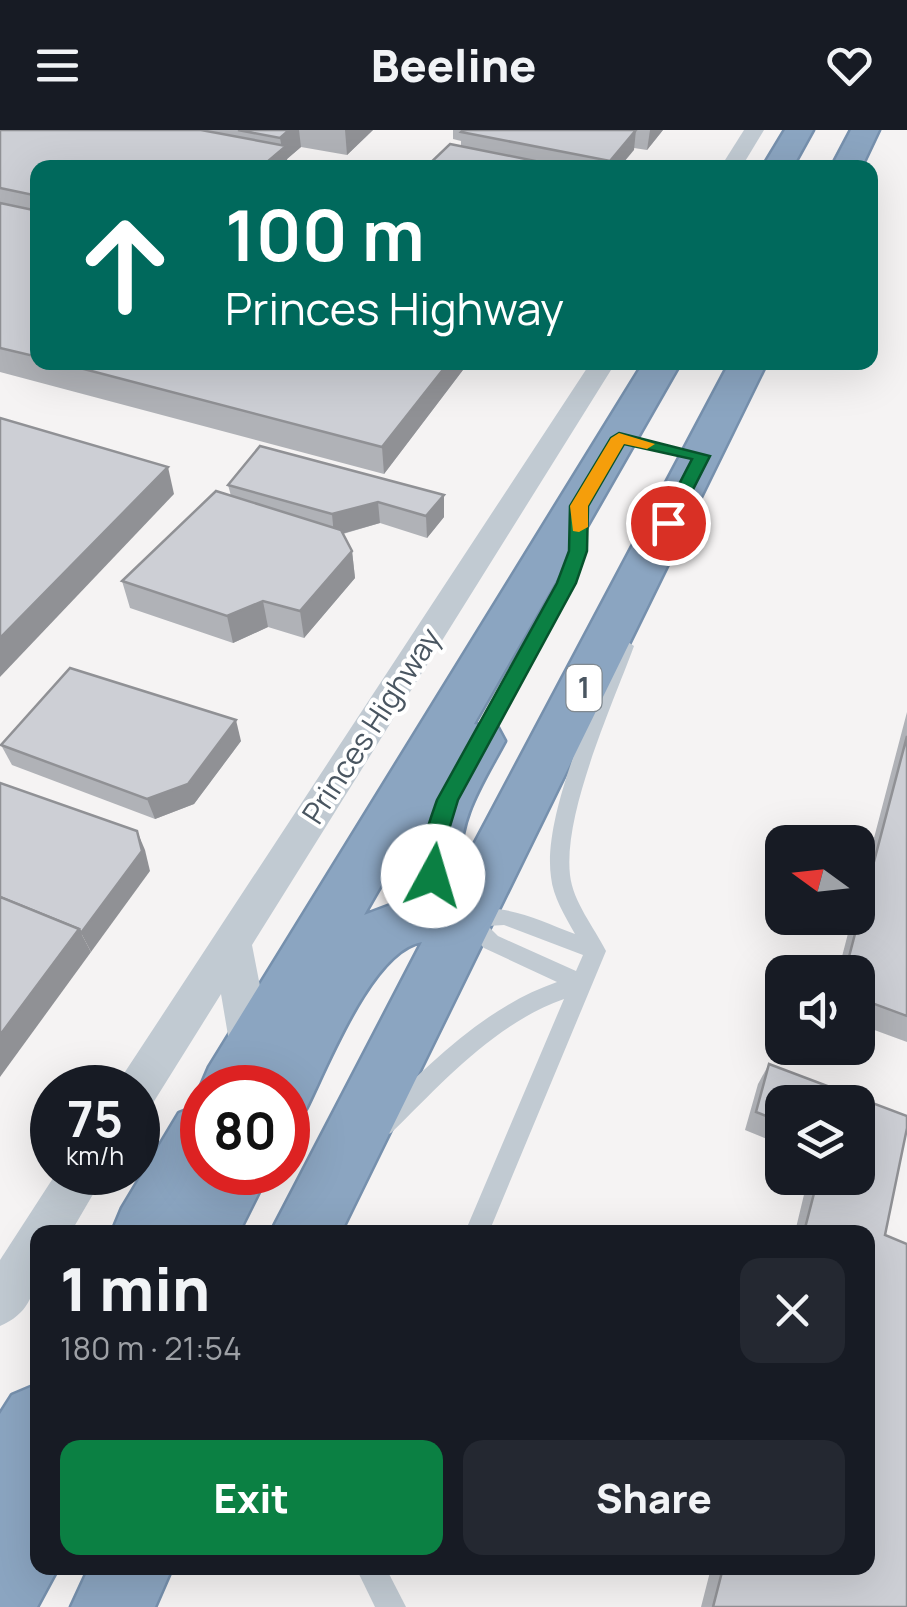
<!DOCTYPE html>
<html lang="en">
<head>
<meta charset="utf-8">
<style>
	:root { --surface:#171b24; --page:#242831; --text:#f1f3f6; --muted:#9ea1a6; --accent:#0b8043 }
	body { margin:0; font-family:Manrope,sans-serif; background:var(--page); color:var(--text); height:100vh; display:flex; flex-direction:column; font-size:38px; white-space:nowrap }
	* { box-sizing:border-box; margin:0 }
	p { font-size:32px; color:var(--muted) }
	.icon { flex:none; width:55px; height:55px; fill:none; stroke:currentColor; stroke-width:2; stroke-linecap:round; stroke-linejoin:round }
	.map { position:relative; flex:1; overflow:hidden }
	.side { position:absolute; left:30px; top:1095px; width:845px; height:350px; display:flex; flex-direction:column; background:var(--surface); border-radius:20px; box-shadow:0 10px 40px #0002 }
	.side>* { flex:none }
	.hud { position:absolute; left:30px; top:30px; width:848px; height:210px; border-radius:20px; box-shadow:0 10px 40px #0002; background:#00695c; color:#fff; overflow:hidden }
	.needle { width:65px; rotate:285deg }
	.buttons { position:absolute; left:765px; top:695px; display:grid; gap:20px }
	.buttons a { display:grid; place-items:center; width:110px; height:110px; border-radius:20px; background:var(--surface); box-shadow:0 10px 40px #0002; font-size:50px }
	.speed { position:absolute; left:30px; top:935px; display:flex; gap:20px; font-size:50px; font-weight:700; text-align:center }
	.speed>* { display:grid; place-content:center; width:130px; height:130px; border-radius:50%; background:var(--surface); box-shadow:0 10px 40px #0002; line-height:1 }
	.speed small { font-size:25px; font-weight:400 }
	.speed .limit { border:15px solid #d22; background:#fff; color:#111 }
	.pin { position:absolute; display:grid; place-items:center; width:85px; height:85px; color:#fff; margin:-42px; border:5px solid #fff; border-radius:50%; box-shadow:0 2px 10px #0007 }
	.me { position:absolute; width:110px; margin:-55px; rotate:6deg; stroke-linejoin:round; filter:drop-shadow(0 0 8px #0008) }
	.turn { display:flex; align-items:center; gap:35px; height:210px; padding:0 30px; font-size:45px }
	.turn .icon { width:130px; height:130px; stroke-width:2.5 }
	.turn b { display:block; font-size:70px; line-height:85px }
	.round { display:grid; place-items:center; flex:none; width:105px; height:105px; border-radius:20px; background:var(--page) }
	.head { display:flex; align-items:center; justify-content:space-between; height:170px; padding:0 30px }
	h1 { font-size:60px; font-weight:800; line-height:75px }
	.cta { display:flex; gap:20px; margin-top:auto; padding:20px 30px }
	.cta a { flex:1; height:115px; border-radius:20px; background:var(--accent); color:#fff; font-size:40px; font-weight:800; line-height:115px; text-align:center }
	.cta a+a { background:var(--page); color:var(--text) }
	header { display:flex; justify-content:space-between; align-items:center; height:130px; padding:0 30px; background:var(--surface); font-size:45px; font-weight:800 }
	.map>svg:first-child { display:block }
	.lines { fill:none; stroke-linecap:round; stroke-linejoin:round }
	.highway-casing { stroke:#7690ad; stroke-width:5 }
	.lane { fill:#c1cad2; fill-rule:evenodd }
	.street { fill:#c1cad2; fill-rule:evenodd }
	.highway { fill:#8ba5c1; fill-rule:evenodd }
	.wall { fill:#b0b2b7 }
	.shaded-wall { fill:#909195 }
	.building { fill:#cdcfd5; stroke:#909195; stroke-width:2.5 }
	.route { fill:#0b8043; stroke:#07532c; stroke-width:2.5 }
	.slow { fill:#f59e0b }
	.labels { text-anchor:middle; stroke-width:8; stroke-linejoin:round; paint-order:stroke }
	.shield { fill:#fff; stroke:#808990; stroke-width:2.5 }
	.shield-label { font-size:28px; font-weight:bold; fill:#4a5661 }
	.street-label { font-size:30px; fill:#4a5661; stroke:#fff }
</style>
</head>
<body>
<header><svg class="icon" aria-label="menu" viewBox="0 0 24 24"><path d="M4 6h16M4 12h16M4 18h16"/></svg>Beeline<svg class="icon" aria-label="heart" viewBox="0 0 24 24"><path d="M12 20l-8-8c-3-5 5-10 8-4 3-6 11-1 8 4z"/></svg></header>
<div class="map">
<svg width="907" height="1477" viewBox="0 0 907 1477">
	<rect width="100%" height="100%" fill="#f5f3f3"/>
	<g class="lines">
		<g class="highway-casing">
			<g id="highway">
				<polygon points="785,0 813,0 792,38 762,38"/>
				<polygon points="851,0 879,0 861,38 831,38"/>
				<path d="M644,232H681L474,594L498,598L505,611C485,649 455,692 462,737L730,232H767L341,1102H271L422,812C372,820 327,937 306,979L288,986V958H202V965L200,958L209,937ZM408,708V748L417,765L364,785Z"/>
				<polygon points="202,974 202,1042 269,1042 239,1102 112,1102 122,1078 179,983"/>
				<polygon points="38,1254 38,1438 58,1438 37,1477 0,1477 0,1284 12,1265"/>
				<polygon points="89,1438 172,1438 155,1477 71,1477"/>
			</g>
		</g>
		<g class="lane">
			<path d="M625,510L634,516C612,576 563,683 570,745C573,772 594,797 606,821L489,1102H465L564,869C494,894 443,952 391,1003L383,1006L375,1003L371,995L375,987C430,934 483,878 557,852L484,818L458,791L462,783C502,770 537,790 575,804C565,786 553,767 551,747C542,686 594,575 616,516ZM504,795L583,825L576,841L498,806L488,796Z"/>
			<polygon points="356,1438 386,1438 406,1477 375,1477"/>
		</g>
		<g class="street">
			<polygon points="744,0 764,0 741,38 720,38"/>
			<polygon points="591,232 616,232 252,815 273,923 267,937 252,942 237,937 231,923 221,864 153,973 138,979 138,958 117,958 123,945"/>
			<path d="M57,1042H106L71,1102H38C38,1141 41,1179 0,1196V1130Z"/>
		</g>
		<use href="#highway" class="highway"/>
	</g>
	<g class="wall">
		<polygon points="0,0 373,0 347,25 301,17 287,29 288,38 38,38 38,232 469,232 384,344 0,242"/>
		<polygon points="453,0 663,0 647,20 634,18 619,38 425,38 461,16 461,11 453,9"/>
		<polygon points="228,355 444,365 444,387 427,408 380,393 343,404 352,421 355,448 304,508 268,497 233,513 130,478 122,451 231,366"/>
		<polygon points="907,582 907,912 858,894 858,842 838,842 852,788 858,788 858,769"/>
		<polygon points="241,611 194,674 155,689 12,635 1,615"/>
		<polygon points="769,934 907,986 885,1105 907,1477 701,1477 711,1438 868,1438 868,1102 795,1102 808,1048 858,1048 858,972 782,972 782,1015 745,1000 758,954"/>
	</g>
	<g class="shaded-wall">
		<polygon points="289,0 299,0 301,17 287,29 288,38 260,38 282,19 280,8"/>
		<polygon points="345,0 373,0 347,25"/>
		<polygon points="636,0 634,20 619,38 610,38 610,31"/>
		<polygon points="650,0 663,0 647,20"/>
		<polygon points="449,232 469,232 384,344 382,317"/>
		<polygon points="168,337 174,364 0,547 0,508"/>
		<polygon points="444,365 444,387 427,408 426,386"/>
		<polygon points="378,372 380,393 334,406 332,384"/>
		<polygon points="352,421 355,448 304,508 300,481"/>
		<polygon points="263,471 268,497 233,513 227,486"/>
		<polygon points="236,590 241,611 194,674 155,689 147,669"/>
		<polygon points="137,701 145,720 150,741 91,822 81,803"/>
		<polygon points="79,799 91,822 0,947 0,905"/>
	</g>
	<g class="building">
		<polygon points="0,0 201,0 286,16 260,38 38,38 38,66 0,58"/>
		<polygon points="238,0 289,0 280,8"/>
		<polygon points="463,0 636,0 610,31 461,2"/>
		<polygon points="450,14 570,38 425,38"/>
		<polygon points="0,73 38,81 38,227 0,218"/>
		<polygon points="57,232 449,232 382,317"/>
		<polygon points="0,288 168,337 0,508"/>
		<polygon points="260,316 444,365 426,386 378,372 332,384 228,355"/>
		<polygon points="216,361 341,400 352,421 300,481 263,471 227,486 122,451"/>
		<polygon points="70,538 236,590 188,654 147,669 1,615"/>
		<polygon points="907,606 907,886 858,868 858,842 845,842"/>
		<polygon points="0,653 137,701 142,721 81,803 79,799 0,767"/>
		<polygon points="0,767 79,799 0,905"/>
		<polygon points="769,934 907,986 907,998 885,1105 907,1114 907,1477 713,1477 723,1438 868,1438 868,1102 804,1102 818,1048 858,1048 858,972 782,972 782,992 756,982"/>
	</g>
	<path class="route" d="M619,303L710,326L676,393L668,399L659,393L692,329L624,314L588,376L587,421L576,453L458,670L448,703L441,752H425C415,728 429,693 437,670L557,453L569,421L570,376L611,308Z"/>
	<polygon class="slow" points="619,303 655,314 647,319 624,314 588,376 588,397 579,402 573,401 570,376 611,308"/>
	<g class="labels">
		<rect class="shield" x="566.5" y="535" width="35" height="46" rx="8"/>
		<g class="shield-label">
			<text x="584" y="568">1</text>
		</g>
		<g class="street-label">
			<text transform="translate(372 596) rotate(-57)" y="10">Princes Highway</text>
		</g>
	</g>
</svg>
<div class="buttons">
<a><svg class="needle" viewBox="-14 -14 28 28"><path d="M0-13l5 13h-10z" fill="#e53935"/><path d="M0 13l5-13h-10z" fill="#9ea1a6"/></svg></a>
<a><svg class="icon" aria-label="sound" viewBox="0 0 24 24"><path d="M4 9h4l5-4v14l-5-4H4zM17 9q2 3 0 6"/></svg></a>
<a><svg class="icon" aria-label="layers" viewBox="0 0 24 24"><path d="M12 4l9 5-9 5-9-5zM3 14l9 5 9-5"/></svg></a>
</div>
<div class="speed"><div>75<small>km/h</small></div><div class="limit">80</div></div>
<div class="pin" style="left:668px;top:393px;background:#d93025"><svg class="icon" aria-label="arrive" viewBox="0 0 24 24"><path d="M6 21V4h12l-3 4 3 4H6"/></svg></div>
<svg class="me" style="left:433px;top:746px" viewBox="-20 -20 40 40"><circle r="19" fill="#fff"/><path d="M0-13L10 11 0 6-10 11z" fill="#0b8043"/></svg>
<div class="hud">
<div class="turn"><svg class="icon" aria-label="ahead" viewBox="0 0 24 24"><path d="M12 20V5M6 11l6-6 6 6"/></svg><div><b>100 m</b>Princes Highway</div></div>
</div>
<section class="side">
<div class="head"><div><h1>1 min</h1><p>180 m · 21:54</p></div><a class="round"><svg class="icon" aria-label="close" viewBox="0 0 24 24"><path d="M6 6l12 12M18 6L6 18"/></svg></a></div>
<div class="cta"><a>Exit</a><a>Share</a></div>
</section>
</div>
</body>
</html>
